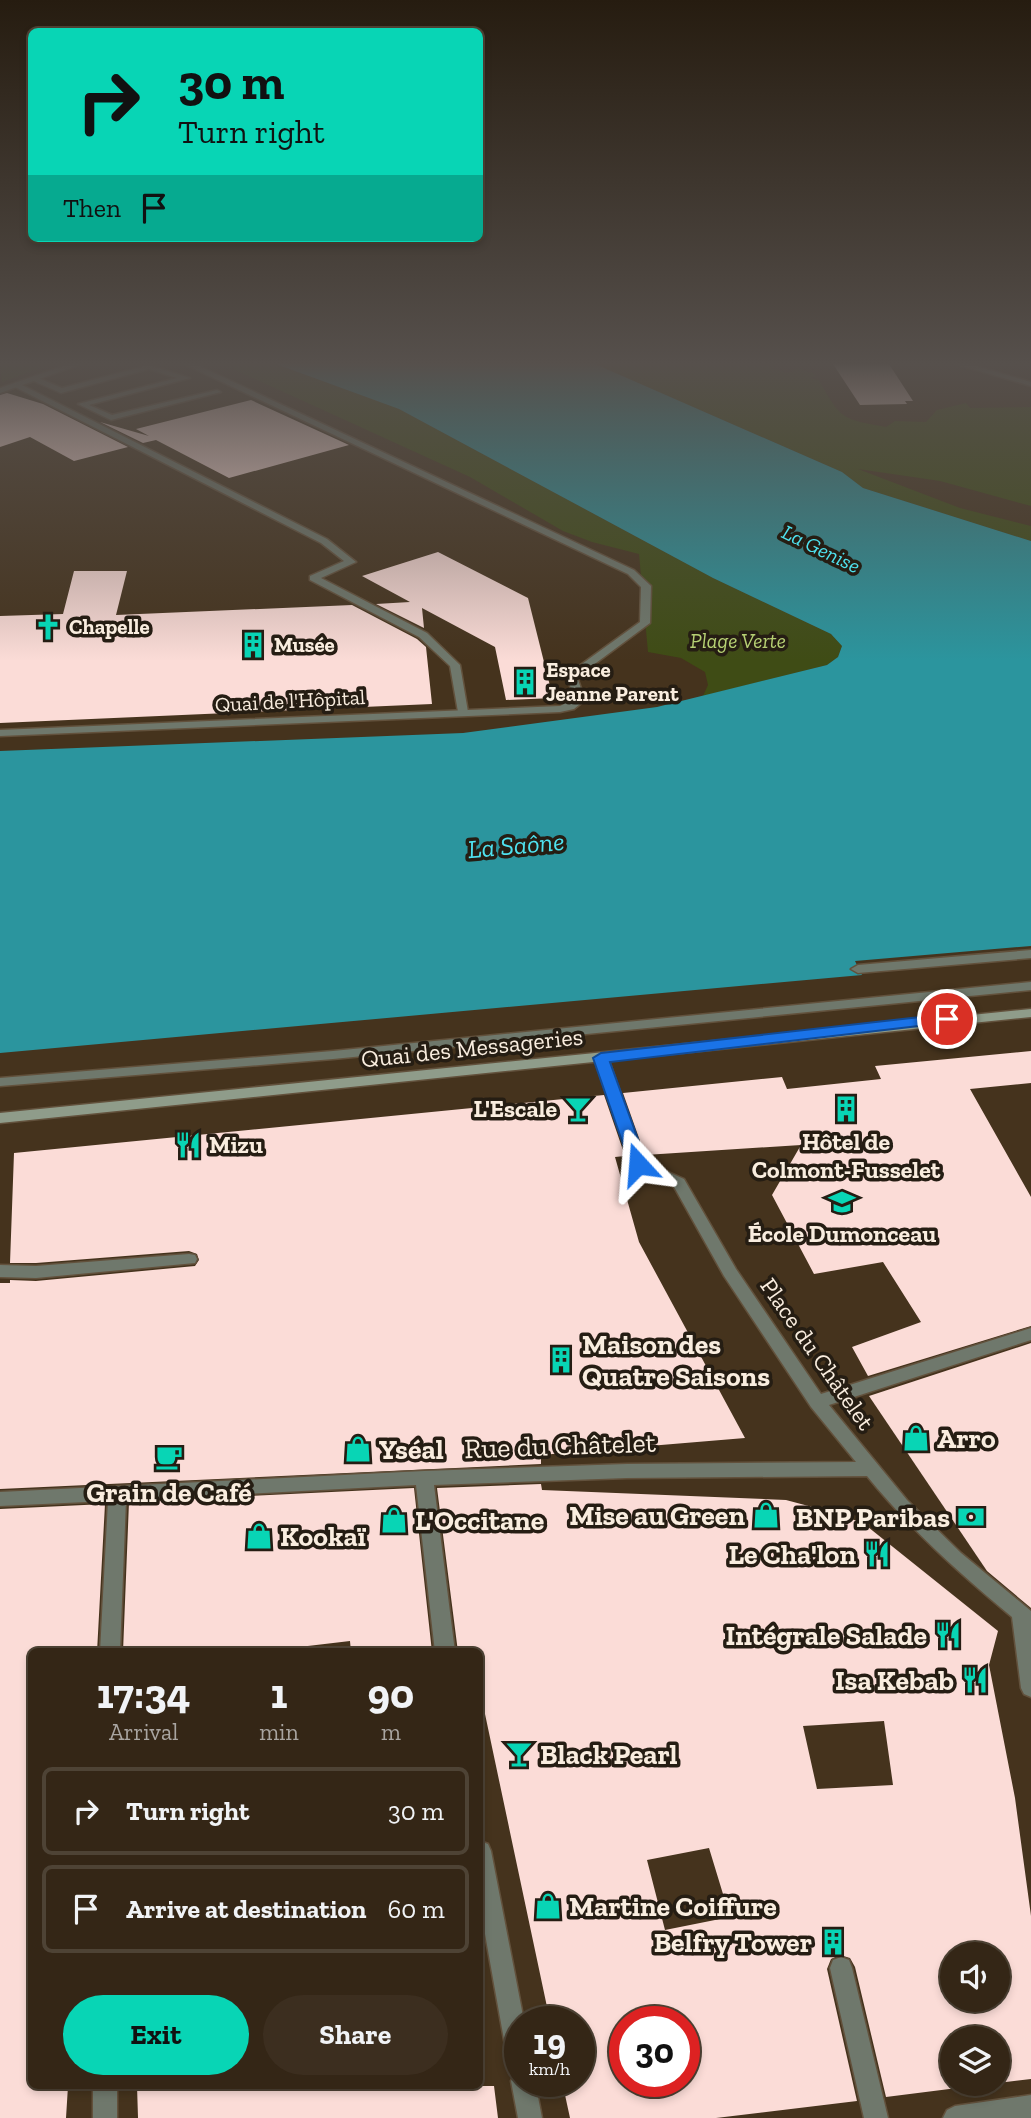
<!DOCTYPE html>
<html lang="en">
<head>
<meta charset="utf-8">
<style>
	:root { --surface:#342616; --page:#3c2e1f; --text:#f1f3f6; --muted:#a9a5a1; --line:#4e4335; --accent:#08d5b5 }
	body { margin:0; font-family:"Zilla Slab",serif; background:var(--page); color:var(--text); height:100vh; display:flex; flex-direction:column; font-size:26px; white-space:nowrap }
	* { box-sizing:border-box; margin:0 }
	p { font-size:23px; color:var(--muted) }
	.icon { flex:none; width:38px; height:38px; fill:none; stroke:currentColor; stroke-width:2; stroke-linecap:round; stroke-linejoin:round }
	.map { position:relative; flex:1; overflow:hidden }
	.drawer { position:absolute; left:28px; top:1648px; width:455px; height:441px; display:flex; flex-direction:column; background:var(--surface); border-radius:10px; box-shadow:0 4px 10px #0003,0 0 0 2px var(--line) }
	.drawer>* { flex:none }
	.banner { position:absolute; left:28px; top:28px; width:455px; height:214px; border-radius:10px; box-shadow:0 4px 10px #0003,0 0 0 2px var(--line); background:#08d5b5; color:#111; overflow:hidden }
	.tools { position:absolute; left:940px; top:1942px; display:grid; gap:14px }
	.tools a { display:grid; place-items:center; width:70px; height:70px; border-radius:50%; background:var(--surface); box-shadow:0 4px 10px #0003,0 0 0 2px var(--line); font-size:35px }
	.speed { position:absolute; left:504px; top:2006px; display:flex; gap:14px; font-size:35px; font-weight:700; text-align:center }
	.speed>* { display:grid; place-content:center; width:91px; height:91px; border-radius:50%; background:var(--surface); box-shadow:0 4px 10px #0003,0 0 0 2px var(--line); line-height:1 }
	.speed small { font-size:18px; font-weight:400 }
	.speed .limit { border:10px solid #d22; background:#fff; color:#111 }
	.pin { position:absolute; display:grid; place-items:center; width:60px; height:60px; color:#fff; margin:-30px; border:4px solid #fff; border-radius:50%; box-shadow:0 2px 7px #0007 }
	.me { position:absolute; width:77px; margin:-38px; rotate:341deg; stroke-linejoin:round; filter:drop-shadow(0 0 5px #0008) }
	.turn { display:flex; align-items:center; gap:24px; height:147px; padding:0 35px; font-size:32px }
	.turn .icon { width:91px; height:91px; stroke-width:2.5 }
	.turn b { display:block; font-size:49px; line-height:60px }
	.then { display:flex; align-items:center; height:66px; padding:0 35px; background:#0003; gap:14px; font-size:26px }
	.eta { display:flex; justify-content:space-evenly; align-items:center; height:119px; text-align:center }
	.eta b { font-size:42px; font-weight:700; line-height:49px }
	.primary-button { display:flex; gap:14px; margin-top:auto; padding:14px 35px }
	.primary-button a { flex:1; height:80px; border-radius:42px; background:var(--accent); color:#111; font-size:28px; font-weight:700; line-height:80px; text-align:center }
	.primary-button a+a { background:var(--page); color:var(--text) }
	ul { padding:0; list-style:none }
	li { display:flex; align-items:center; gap:21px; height:88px; margin:0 14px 10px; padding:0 21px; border:4px solid var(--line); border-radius:10px }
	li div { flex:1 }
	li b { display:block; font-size:26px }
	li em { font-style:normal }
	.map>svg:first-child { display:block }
	.green { fill:#3f4c15 }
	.water { fill:#2b959e }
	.building { fill:#fbdcd7; fill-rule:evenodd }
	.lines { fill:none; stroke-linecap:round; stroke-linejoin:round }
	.lane-casing { stroke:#62513c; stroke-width:3 }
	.street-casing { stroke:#62513c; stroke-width:3 }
	.secondary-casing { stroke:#62513c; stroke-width:3 }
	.lane { fill:#6f786c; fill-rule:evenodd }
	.street { fill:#6f786c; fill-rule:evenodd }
	.secondary { fill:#8f9c8a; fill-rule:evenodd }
	.route { fill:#1a73e8; stroke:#114b97; stroke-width:2 }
	.labels { text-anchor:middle; stroke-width:7; stroke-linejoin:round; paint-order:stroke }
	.far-water-label { font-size:21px; font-style:italic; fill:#4fe2ef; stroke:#251d13 }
	.far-poi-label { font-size:21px; font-weight:bold; fill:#f9eddf; stroke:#251d13; text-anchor:start }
	.far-park-label { font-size:21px; font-style:italic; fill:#b6d073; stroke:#251d13 }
	.far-street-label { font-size:21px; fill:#f9eddf; stroke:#251d13 }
	.street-label { font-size:24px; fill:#f9eddf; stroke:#251d13 }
	.poi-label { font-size:24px; font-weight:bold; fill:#f9eddf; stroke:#251d13 }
	.water-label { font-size:26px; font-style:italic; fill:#4fe2ef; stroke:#251d13 }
	.near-poi-label { font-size:28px; font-weight:bold; fill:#f9eddf; stroke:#251d13; text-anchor:start }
	.near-street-label { font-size:28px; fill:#f9eddf; stroke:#251d13 }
</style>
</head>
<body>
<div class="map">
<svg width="1031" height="2118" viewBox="0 0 1031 2118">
	<rect width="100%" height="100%" fill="#45331d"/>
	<g class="green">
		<polygon points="0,364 52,364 2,382"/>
		<polygon points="222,364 276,364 399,409 713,578 831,634 842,646 838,657 827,665 703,696 708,685 705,672 681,658 648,652 639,554 592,542 563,531 470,477"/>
		<path d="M595,364H776L771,368L788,373L798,368L817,375L811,378L819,380C841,420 842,419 886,427L895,421L926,422L937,410L966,403L970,408L1031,407V506L940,481L858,469L960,508L1031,526V541L863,488L842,472Z"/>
	</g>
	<polygon class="water" points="276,364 595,364 842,472 863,488 1031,541 1031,946 855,961 862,975 0,1053 0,751 463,733 657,707 827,665 838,657 842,646 831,634 713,578 399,409"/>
	<g class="building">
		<polygon points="833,364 889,364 913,401 905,401 907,404 860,405"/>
		<polygon points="7,393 43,404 128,447 74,461 30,437 0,447 0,395"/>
		<polygon points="251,400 349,445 229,478 156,440 143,443 100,422 149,436 136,429"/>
		<polygon points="438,552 528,598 553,698 506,700 495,647 422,608 424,628 376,604 410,602 362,576"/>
		<polygon points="74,571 127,571 116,615 352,605 417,639 426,647 432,704 0,723 0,616 63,614"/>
		<polygon points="1031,1051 1031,1083 970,1089 1031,1197 1031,1326 868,1376 852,1347 921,1322 883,1262 814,1274 772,1195 801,1145 645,1155 623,1093 782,1077 787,1089 881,1079 875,1066"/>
		<polygon points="604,1095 625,1156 615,1157 639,1242 745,1438 541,1455 541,1464 0,1489 0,1283 10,1283 10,1280 36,1281 195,1266 199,1260 197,1254 189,1251 36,1263 10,1263 14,1153"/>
		<polygon points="1031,1343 1031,1608 987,1571 869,1396"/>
		<path d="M541,1484L542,1490L786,1500L831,1512L863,1523L998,1631L989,1665L1015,1798L1031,1916V2079L998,2083V2039H952V2084H989L886,2097L855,1967L850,1958L840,1955L831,1959L827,1969L857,2101L716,2118H570L562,2081H579V2021H550L485,1714L480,1715V1652H458L437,1488ZM884,1721L893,1785L817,1789L803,1726ZM709,1848L730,1917L665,1930L647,1860ZM952,1955H998V2000H952ZM625,2021H684V2081H625Z"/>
		<polygon points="414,1488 432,1652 351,1652 350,1641 257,1652 123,1652 129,1502"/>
		<polygon points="105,1504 97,1652 32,1652 32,2086 68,2086 66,2118 0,2118 0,1509"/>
		<polygon points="137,2086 494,2086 498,2118 138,2118"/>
	</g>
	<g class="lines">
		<g class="lane-casing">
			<g id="lane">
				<polygon points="149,365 190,378 89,405 112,415 217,390 221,392 111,420 78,404 177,378 149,369 61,393 29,379 36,377 62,388"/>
				<polygon points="18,383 327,539 356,562 321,578 427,633 460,665 468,712 467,714 463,715 458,712 450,666 419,637 310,580 310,576 344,561 321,543 15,387 14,385"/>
				<polygon points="1031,950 1031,958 858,973 851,969 858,965"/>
			</g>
		</g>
		<g class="street-casing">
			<g id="street">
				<polygon points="69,364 81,364 0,393 0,388"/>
				<polygon points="184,364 195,364 634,570 651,586 650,623 577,677 585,700 574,709 560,712 0,736 0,730 560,706 574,699 567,676 568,674 640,622 641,587 628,574"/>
				<polygon points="956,364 969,364 1031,382 1031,386"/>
				<polygon points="1031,982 1031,990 333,1059 0,1086 0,1078 333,1051"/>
				<path d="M601,1054L608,1058L644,1161L684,1179L736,1269L821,1394L1031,1328V1340L829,1405L907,1500L961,1553L1031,1611V1697L1024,1694L1021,1688L1012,1617C959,1573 910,1529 867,1476L627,1478L434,1485L455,1652H435L416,1485L126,1500L120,1652H100L108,1501L0,1506V1492L424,1471L627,1464L856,1462L811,1407L724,1276L673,1185L633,1167L631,1164L594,1058Z"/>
				<polygon points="189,1254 195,1255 197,1259 195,1263 36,1278 0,1277 0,1265 36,1266"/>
				<polygon points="480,1841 488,1844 491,1851 524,2021 520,2021 520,2081 535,2081 542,2118 518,2118 511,2081 516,2072 512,2070 508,2062 480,1906"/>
				<polygon points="841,1957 849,1960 852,1968 888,2118 864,2118 830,1968 833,1960"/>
				<rect x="93" y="2086" width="24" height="32"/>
				<polygon points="1031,2095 1031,2118 943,2118 947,2110 955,2106"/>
			</g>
		</g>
		<g class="secondary-casing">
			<polygon id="secondary" points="1031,1009 1031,1017 0,1123 0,1113"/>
		</g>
		<use href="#lane" class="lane"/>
		<use href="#street" class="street"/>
		<use href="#secondary" class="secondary"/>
	</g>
	<linearGradient id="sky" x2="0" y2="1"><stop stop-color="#261c10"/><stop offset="0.55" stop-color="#56504c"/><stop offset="1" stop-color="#56504c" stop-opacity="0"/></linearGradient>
	<rect width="1031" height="661" fill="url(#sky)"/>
	<polygon class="route" points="947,1014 953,1016 955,1019 953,1022 610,1062 647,1164 638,1169 630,1164 593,1058 601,1053"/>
	<defs>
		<g id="church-bare" transform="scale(2.1)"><path d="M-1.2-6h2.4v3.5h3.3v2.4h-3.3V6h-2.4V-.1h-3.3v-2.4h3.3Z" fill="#08d5b5" stroke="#251d13" stroke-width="2.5" paint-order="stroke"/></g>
		<g id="building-bare" transform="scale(2.1)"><path d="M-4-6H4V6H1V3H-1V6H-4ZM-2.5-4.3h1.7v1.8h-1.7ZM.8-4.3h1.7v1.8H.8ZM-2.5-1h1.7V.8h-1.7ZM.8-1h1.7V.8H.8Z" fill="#08d5b5" stroke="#251d13" stroke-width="2.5" paint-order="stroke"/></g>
		<g id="bar-bare" transform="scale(2.1)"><path d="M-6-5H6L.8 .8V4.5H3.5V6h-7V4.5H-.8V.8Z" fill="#08d5b5" stroke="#251d13" stroke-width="2.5" paint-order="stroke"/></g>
		<g id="restaurant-bare" transform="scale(2.1)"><path d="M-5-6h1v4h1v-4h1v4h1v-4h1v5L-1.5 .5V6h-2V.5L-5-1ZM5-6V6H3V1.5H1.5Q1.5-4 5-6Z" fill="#08d5b5" stroke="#251d13" stroke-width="2.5" paint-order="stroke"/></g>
		<g id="university-bare" transform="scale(2.1)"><path d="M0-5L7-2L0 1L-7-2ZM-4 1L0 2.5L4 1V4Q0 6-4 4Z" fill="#08d5b5" stroke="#251d13" stroke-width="2.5" paint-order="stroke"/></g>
		<g id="shop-bare" transform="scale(2.1)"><path d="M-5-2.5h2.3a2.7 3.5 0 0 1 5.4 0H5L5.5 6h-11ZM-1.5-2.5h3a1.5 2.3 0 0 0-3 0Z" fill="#08d5b5" stroke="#251d13" stroke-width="2.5" paint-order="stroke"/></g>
		<g id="cafe-bare" transform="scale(2.1)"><path d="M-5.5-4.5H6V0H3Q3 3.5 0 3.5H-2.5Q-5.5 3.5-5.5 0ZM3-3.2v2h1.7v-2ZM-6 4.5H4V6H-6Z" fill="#08d5b5" stroke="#251d13" stroke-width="2.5" paint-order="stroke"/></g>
		<g id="bank-bare" transform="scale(2.1)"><path d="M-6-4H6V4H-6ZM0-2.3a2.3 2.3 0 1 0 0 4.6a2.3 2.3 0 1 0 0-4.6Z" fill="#08d5b5" stroke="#251d13" stroke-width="2.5" paint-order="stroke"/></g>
	</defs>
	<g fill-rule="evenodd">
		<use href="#church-bare" x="48" y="627"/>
		<use href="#building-bare" x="253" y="645"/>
		<use href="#building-bare" x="525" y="682"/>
		<use href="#bar-bare" x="578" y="1109"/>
		<use href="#building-bare" x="846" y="1109"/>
		<use href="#restaurant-bare" x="188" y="1145"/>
		<use href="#university-bare" x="842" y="1202"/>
		<use href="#building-bare" x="561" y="1360"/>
		<use href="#shop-bare" x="916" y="1438"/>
		<use href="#shop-bare" x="358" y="1449"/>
		<use href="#cafe-bare" x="169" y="1457"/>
		<use href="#shop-bare" x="766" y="1515"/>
		<use href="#bank-bare" x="971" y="1517"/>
		<use href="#shop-bare" x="394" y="1520"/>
		<use href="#shop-bare" x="259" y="1536"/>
		<use href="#restaurant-bare" x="877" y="1554"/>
		<use href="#restaurant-bare" x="948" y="1635"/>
		<use href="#restaurant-bare" x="975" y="1680"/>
		<use href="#bar-bare" x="519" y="1754"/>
		<use href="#shop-bare" x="548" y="1906"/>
		<use href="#building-bare" x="833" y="1942"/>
	</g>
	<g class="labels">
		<g class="far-water-label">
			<text transform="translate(821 549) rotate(26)" y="7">La Genise</text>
		</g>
		<g class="far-poi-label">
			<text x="69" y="634">Chapelle</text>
			<text x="274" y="652">Musée</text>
			<text x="546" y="677">Espace<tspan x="546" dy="24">Jeanne Parent</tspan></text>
		</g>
		<g class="far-park-label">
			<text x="738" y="648">Plage Verte</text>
		</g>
		<g class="far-street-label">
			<text transform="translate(290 701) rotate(-3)" y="7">Quai de l'Hôpital</text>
		</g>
		<g class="street-label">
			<text transform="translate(472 1048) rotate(-6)" y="8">Quai des Messageries</text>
			<text transform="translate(817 1354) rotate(55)" y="8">Place du Châtelet</text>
		</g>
		<g class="poi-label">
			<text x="557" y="1117" text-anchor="end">L'Escale</text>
			<text x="846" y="1150">Hôtel de<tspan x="846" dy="28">Colmont-Fusselet</tspan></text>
			<text x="209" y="1153" text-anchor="start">Mizu</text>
			<text x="842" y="1242">École Dumonceau</text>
		</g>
		<g class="water-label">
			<text transform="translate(516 845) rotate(-5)" y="9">La Saône</text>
		</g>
		<g class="near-poi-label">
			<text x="582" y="1354">Maison des<tspan x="582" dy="32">Quatre Saisons</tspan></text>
			<text x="937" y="1448">Arro</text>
			<text x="379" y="1459">Yséal</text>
			<text x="169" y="1502" text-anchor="middle">Grain de Café</text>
			<text x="745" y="1525" text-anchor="end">Mise au Green</text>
			<text x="950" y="1527" text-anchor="end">BNP Paribas</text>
			<text x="415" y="1530">L'Occitane</text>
			<text x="280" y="1546">Kookaï</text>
			<text x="856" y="1564" text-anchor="end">Le Cha'lon</text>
			<text x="927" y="1645" text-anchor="end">Intégrale Salade</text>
			<text x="954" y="1690" text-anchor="end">Isa Kebab</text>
			<text x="540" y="1764">Black Pearl</text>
			<text x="569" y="1916">Martine Coiffure</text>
			<text x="812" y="1952" text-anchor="end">Belfry Tower</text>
		</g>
		<g class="near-street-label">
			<text transform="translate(560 1445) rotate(-2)" y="10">Rue du Châtelet</text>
		</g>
	</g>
</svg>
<div class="tools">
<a><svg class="icon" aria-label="sound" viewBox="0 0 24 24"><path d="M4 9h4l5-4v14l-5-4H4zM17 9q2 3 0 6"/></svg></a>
<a><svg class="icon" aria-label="layers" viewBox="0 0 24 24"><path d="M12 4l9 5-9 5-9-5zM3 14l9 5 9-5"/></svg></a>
</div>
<div class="speed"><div>19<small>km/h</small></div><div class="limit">30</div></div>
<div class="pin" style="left:947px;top:1019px;background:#d93025"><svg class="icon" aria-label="arrive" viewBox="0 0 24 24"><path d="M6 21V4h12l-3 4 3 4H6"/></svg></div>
<svg class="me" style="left:638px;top:1164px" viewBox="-20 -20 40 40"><path d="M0-17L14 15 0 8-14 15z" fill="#1a73e8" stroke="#fff" stroke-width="4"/></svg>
<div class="banner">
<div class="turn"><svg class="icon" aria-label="right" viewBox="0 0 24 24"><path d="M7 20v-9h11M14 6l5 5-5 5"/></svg><div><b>30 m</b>Turn right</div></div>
<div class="then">Then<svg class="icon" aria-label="arrive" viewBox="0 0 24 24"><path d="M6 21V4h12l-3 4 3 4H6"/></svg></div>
</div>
<section class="drawer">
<div class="eta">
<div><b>17:34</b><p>Arrival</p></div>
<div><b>1</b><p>min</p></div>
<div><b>90</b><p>m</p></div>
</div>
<ul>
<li><svg class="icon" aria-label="right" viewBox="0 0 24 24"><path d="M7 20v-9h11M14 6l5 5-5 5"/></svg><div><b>Turn right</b></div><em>30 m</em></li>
<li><svg class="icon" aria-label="arrive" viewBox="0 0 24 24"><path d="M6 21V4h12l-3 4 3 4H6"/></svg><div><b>Arrive at destination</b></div><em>60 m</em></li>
</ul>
<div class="primary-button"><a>Exit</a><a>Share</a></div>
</section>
</div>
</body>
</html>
